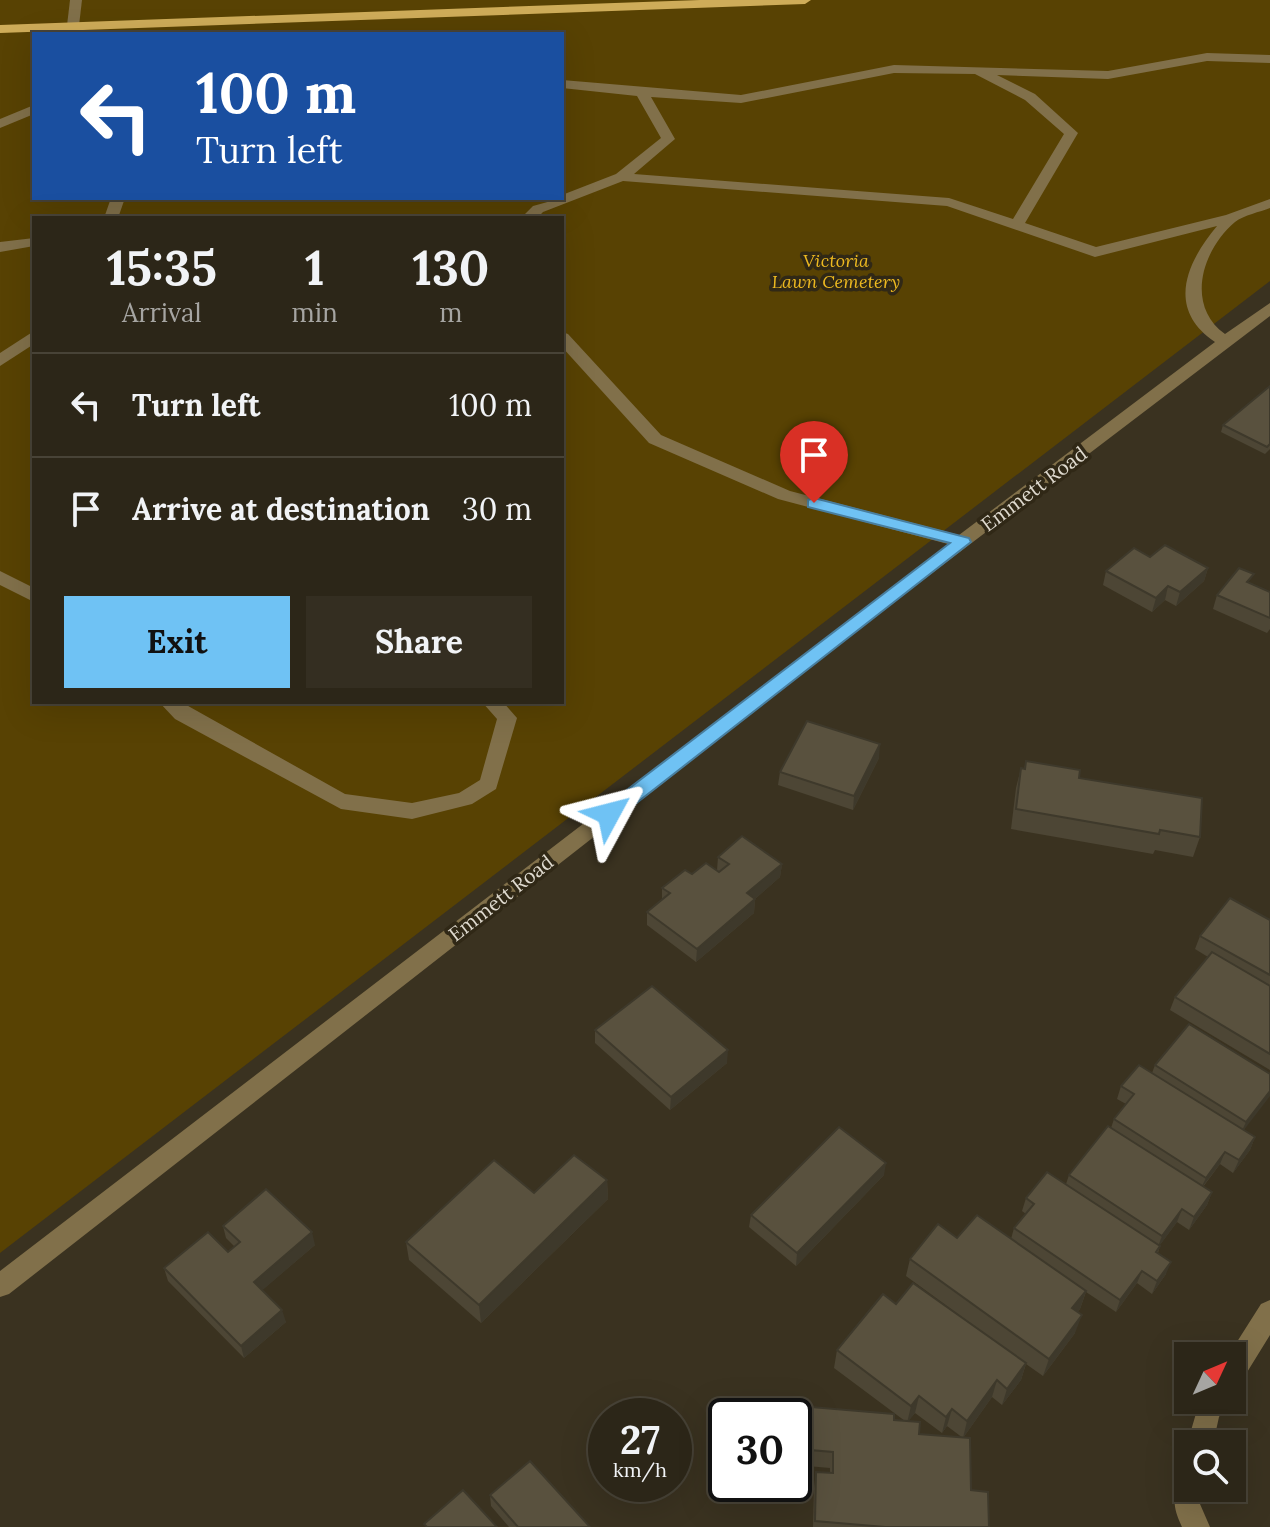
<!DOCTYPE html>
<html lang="en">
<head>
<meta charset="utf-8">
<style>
	:root { --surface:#2c2618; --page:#342e21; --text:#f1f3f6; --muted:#a6a5a2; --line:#484337; --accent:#6fc2f4 }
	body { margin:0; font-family:Lora,serif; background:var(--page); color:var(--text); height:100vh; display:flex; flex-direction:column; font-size:30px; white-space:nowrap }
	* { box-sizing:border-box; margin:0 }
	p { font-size:26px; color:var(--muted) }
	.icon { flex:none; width:44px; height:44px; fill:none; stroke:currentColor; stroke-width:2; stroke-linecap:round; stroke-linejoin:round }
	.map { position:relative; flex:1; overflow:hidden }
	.side { position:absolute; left:32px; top:216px; width:532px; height:488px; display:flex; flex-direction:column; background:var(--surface); border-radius:0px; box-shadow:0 8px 32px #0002,0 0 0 2px var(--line) }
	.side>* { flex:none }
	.guide { position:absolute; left:32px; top:32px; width:532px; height:168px; border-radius:0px; box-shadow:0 8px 32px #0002,0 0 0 2px var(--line); background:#1a4fa0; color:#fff; overflow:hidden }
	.needle { width:52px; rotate:46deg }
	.tools { position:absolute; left:1174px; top:1342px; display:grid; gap:16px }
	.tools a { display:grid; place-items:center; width:72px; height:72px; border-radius:0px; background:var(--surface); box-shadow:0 8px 32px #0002,0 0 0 2px var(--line); font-size:40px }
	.speed { position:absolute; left:588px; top:1398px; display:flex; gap:16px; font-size:40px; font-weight:700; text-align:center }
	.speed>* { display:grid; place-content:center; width:104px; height:104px; border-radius:50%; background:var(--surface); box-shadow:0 8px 32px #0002,0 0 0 2px var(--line); line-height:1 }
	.speed small { font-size:20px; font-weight:400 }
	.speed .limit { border:4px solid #111; border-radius:12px; background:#fff; color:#111 }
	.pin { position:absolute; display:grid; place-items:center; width:68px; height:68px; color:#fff; margin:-82px -34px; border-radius:50% 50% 50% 0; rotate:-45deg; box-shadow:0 0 8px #0007 }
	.pin .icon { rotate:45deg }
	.me { position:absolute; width:88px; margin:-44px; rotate:52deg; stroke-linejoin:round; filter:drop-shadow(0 0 6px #0008) }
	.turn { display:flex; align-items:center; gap:28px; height:168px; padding:0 32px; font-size:36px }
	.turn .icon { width:104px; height:104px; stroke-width:2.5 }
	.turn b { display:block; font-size:56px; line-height:68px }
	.eta { display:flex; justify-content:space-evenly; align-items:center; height:136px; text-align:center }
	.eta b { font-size:48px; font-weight:700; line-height:56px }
	.primary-button { display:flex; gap:16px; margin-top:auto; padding:16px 32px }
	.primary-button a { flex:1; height:92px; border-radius:0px; background:var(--accent); color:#111; font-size:32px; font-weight:700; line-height:92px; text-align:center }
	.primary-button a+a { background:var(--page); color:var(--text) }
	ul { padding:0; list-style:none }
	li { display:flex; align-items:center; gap:24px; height:104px; padding:0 32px; border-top:2px solid var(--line) }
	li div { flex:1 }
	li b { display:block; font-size:30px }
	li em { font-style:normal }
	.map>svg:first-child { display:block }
	.green { fill:#584203; fill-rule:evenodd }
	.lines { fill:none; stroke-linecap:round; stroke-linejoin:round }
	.minor { fill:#81704a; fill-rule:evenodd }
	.major { fill:#ceac59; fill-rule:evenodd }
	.wall { fill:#4d4635 }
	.shaded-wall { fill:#3e392b }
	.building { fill:#59513e; stroke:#3e392b; stroke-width:2 }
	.route { fill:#6fc2f4; stroke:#487e9f; stroke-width:2 }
	.labels { text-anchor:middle; stroke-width:7; stroke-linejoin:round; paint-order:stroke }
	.far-park-label { font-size:18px; font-style:italic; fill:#ecb820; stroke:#302816 }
	.street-label { font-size:20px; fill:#ded9ce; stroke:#302816 }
</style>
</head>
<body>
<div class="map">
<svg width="1270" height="1527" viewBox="0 0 1270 1527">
	<rect width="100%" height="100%" fill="#3a3220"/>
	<path class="green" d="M0,0H1270V281L0,1253ZM34,34H562V198H34ZM34,218H562V702H34Z"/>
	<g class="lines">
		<g class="minor">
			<polygon points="70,0 82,0 78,34 66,34"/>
			<path d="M1207,53L1270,55V63L1207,61L1108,79L997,75L1035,94L1078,133L1025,223L1096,247L1226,215L1270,199V208C1260,212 1244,215 1235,222C1202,250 1185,305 1225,334L1270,303V316L902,596L9,1294L0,1297V1271L948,544L778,499L649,443L562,347V332L568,334L661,435L790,491L959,535L1215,342C1166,309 1186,263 1217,226L1095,257L947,206L623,181L543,212L537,218H521L533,206L562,198V195L616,174L661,138L637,96L562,88V80L741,95L894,65L1108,71ZM894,73L975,74L1025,100L1064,134L1013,219L949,198L634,174L675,139L651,97L741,103Z"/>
			<polygon points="34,105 34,114 0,128 0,119"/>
			<polygon points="111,198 125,198 118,218 104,218"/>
			<polygon points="34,238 34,246 0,252 0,242"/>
			<polygon points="34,331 34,344 0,366 0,353"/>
			<polygon points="0,571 34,588 34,602 0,585"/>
			<polygon points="159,702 181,702 345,794 412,803 459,793 480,780 497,719 482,702 503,702 517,718 496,789 472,804 412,819 341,809 175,719"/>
			<polygon points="1270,1300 1270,1335 1241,1382 1232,1385 1232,1356 1228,1356 1261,1304"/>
			<polygon points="1200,1400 1228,1400 1219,1417 1213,1444 1188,1444 1188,1447 1187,1444"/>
			<path d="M1188,1475V1488H1204L1200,1504L1210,1527H1182C1173,1508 1172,1498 1180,1479Z"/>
		</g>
		<polygon class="major" points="700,0 811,0 805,4 0,33 0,25"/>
	</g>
	<g class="wall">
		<polygon points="1270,386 1270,449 1265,454 1221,432 1223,425"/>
		<polygon points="1150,557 1208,568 1204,581 1176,606 1165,600 1152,612 1103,585 1106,571"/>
		<polygon points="1250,584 1270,592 1270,629 1267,633 1213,609 1217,595"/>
		<polygon points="879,758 853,810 778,785 780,772"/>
		<polygon points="1026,761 1079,778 1200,837 1193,857 1155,850 1153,854 1011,829 1016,788 1021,768 1024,769"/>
		<polygon points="718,857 782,864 780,877 755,899 754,913 696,962 647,925 647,912 662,899 662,888 692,874 719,872 717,870"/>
		<polygon points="1270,920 1270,1070 1170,1010 1175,997 1208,957 1195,949 1200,936"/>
		<polygon points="595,1030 727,1063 670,1110 595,1043"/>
		<polygon points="1155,1065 1270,1074 1244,1130 1255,1137 1250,1150 1233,1173 1220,1164 1203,1187 1212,1192 1207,1205 1189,1230 1177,1222 1159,1246 1160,1246 1158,1253 1166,1274 1152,1294 1137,1283 1116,1312 1086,1292 1080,1309 1077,1312 1075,1333 1043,1376 1026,1364 1021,1380 1002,1405 992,1397 963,1438 947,1426 942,1433 915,1413 908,1421 971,1490 989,1527 813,1527 814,1488 816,1472 830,1473 830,1468 807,1466 809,1424 811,1407 905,1421 834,1368 837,1350 896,1304 992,1339 906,1276 910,1259 957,1238 1011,1239 1014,1228 1026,1214 1022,1211 1026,1198 1066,1184 1069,1175 1111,1128 1114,1119 1126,1104 1117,1099 1121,1086 1152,1073"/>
		<polygon points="884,1175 796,1266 749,1227 751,1215"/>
		<polygon points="607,1180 608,1199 481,1323 409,1260 406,1242 534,1193"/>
		<polygon points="223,1226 315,1245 262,1290 286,1322 244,1358 168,1281 164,1268 228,1252 235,1247 226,1238"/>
		<polygon points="490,1495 590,1527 509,1527 491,1506"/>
	</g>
	<g class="shaded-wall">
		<polygon points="1208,568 1204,581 1176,606 1180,592"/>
		<polygon points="1168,586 1165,600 1152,612 1156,598"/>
		<polygon points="880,744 879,758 853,810 854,796"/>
		<polygon points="782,864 780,877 746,907 747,893"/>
		<polygon points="755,899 754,913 696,962 697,949"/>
		<polygon points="728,1050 727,1063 670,1110 671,1097"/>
		<polygon points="1270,1091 1270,1096 1240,1135 1246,1122"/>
		<polygon points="1255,1137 1250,1150 1233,1173 1239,1160"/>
		<polygon points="1225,1152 1220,1164 1200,1190 1206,1178"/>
		<polygon points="886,1163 884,1175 796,1266 797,1253"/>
		<polygon points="607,1180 608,1199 481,1323 479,1305"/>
		<polygon points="1212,1192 1207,1205 1189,1230 1194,1217"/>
		<polygon points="1182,1209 1177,1222 1157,1249 1162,1236"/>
		<polygon points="312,1232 315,1245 258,1294 254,1282"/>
		<polygon points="1171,1262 1166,1274 1152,1294 1157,1281"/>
		<polygon points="1142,1271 1137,1283 1116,1312 1120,1300"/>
		<polygon points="1086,1291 1080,1309 1066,1326 1072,1308"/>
		<polygon points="282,1310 286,1322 244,1358 241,1346"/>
		<polygon points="1082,1315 1075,1333 1043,1376 1049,1359"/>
		<polygon points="1026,1363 1021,1380 1002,1405 1007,1389"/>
		<polygon points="997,1380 992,1397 963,1438 967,1421"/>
		<polygon points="919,1396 915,1413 907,1423 911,1406"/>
		<polygon points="952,1409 947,1426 942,1433 946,1417"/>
	</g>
	<g class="building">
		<polygon points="1270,386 1270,444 1267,447 1223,425"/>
		<polygon points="1165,545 1208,568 1180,592 1168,586 1156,598 1106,571 1134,548 1150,557"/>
		<polygon points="1239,568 1254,574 1247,582 1270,592 1270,618 1217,595"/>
		<polygon points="807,721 880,744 854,796 780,772"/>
		<polygon points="1026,761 1080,770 1079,778 1202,798 1200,837 1160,830 1159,834 1016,809 1021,768 1025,769"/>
		<polygon points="742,836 782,864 747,893 755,899 697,949 647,912 670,893 662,888 685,870 692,874 706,863 719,872 729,864 718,857"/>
		<polygon points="1230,898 1270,920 1270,975 1200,936"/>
		<polygon points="1212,952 1270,986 1270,1054 1175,997"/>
		<polygon points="652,986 728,1050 671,1097 595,1030"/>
		<polygon points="1189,1024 1270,1074 1270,1091 1246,1122 1155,1065"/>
		<polygon points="1139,1065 1255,1137 1239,1160 1225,1152 1206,1178 1114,1119 1134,1094 1121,1086"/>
		<polygon points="1108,1126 1212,1192 1194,1217 1182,1209 1162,1236 1069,1175"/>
		<polygon points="839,1127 886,1163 797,1253 751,1215"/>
		<polygon points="574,1155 607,1180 479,1305 406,1242 494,1160 534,1193"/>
		<polygon points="1047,1172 1160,1246 1156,1252 1171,1262 1157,1281 1142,1271 1120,1300 1014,1228 1034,1204 1026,1198"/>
		<polygon points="266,1189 312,1232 254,1282 282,1310 241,1346 164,1268 208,1232 228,1252 240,1242 223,1226"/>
		<polygon points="977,1215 1086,1291 1072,1308 1082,1315 1049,1359 910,1259 938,1224 957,1238"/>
		<polygon points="913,1283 1026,1363 1007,1389 997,1380 967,1421 952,1409 946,1417 919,1396 911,1406 837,1350 883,1294 896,1304"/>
		<polygon points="811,1407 894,1414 894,1420 920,1422 919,1434 970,1438 971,1490 988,1492 989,1527 885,1527 815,1521 816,1472 833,1473 833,1452 810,1450"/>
		<polygon points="530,1461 590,1527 518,1527 490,1495"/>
		<polygon points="463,1490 497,1527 427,1527 424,1524"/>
	</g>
	<polygon class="route" points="814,498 969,538 971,542 616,819 602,819 600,814 602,809 950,543 808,507 808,500"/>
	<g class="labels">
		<g class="far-park-label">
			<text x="836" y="267">Victoria<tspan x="836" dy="21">Lawn Cemetery</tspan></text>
		</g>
		<g class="street-label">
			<text transform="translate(1034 489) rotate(-37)" y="7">Emmett Road</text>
			<text transform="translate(501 898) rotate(-38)" y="7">Emmett Road</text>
		</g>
	</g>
</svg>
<div class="tools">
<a><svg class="needle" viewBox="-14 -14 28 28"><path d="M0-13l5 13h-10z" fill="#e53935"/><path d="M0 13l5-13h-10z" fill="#a6a5a2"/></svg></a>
<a><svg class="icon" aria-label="search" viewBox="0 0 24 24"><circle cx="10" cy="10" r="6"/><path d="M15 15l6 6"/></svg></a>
</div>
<div class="speed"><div>27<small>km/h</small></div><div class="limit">30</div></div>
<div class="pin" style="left:814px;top:503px;background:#d93025"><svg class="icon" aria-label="arrive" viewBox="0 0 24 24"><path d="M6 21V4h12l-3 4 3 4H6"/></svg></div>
<svg class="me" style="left:609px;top:814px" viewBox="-20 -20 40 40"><path d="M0-17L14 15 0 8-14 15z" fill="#6fc2f4" stroke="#fff" stroke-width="4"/></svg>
<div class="guide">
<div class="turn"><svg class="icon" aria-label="left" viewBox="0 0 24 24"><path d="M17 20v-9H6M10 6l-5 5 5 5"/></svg><div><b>100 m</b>Turn left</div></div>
</div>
<section class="side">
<div class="eta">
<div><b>15:35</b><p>Arrival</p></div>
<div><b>1</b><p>min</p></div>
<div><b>130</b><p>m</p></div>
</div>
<ul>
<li><svg class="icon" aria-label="left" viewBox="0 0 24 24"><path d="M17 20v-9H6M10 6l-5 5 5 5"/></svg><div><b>Turn left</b></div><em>100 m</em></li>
<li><svg class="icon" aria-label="arrive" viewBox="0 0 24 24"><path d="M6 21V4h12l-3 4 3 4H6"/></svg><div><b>Arrive at destination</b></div><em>30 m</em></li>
</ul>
<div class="primary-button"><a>Exit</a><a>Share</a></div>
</section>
</div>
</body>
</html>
